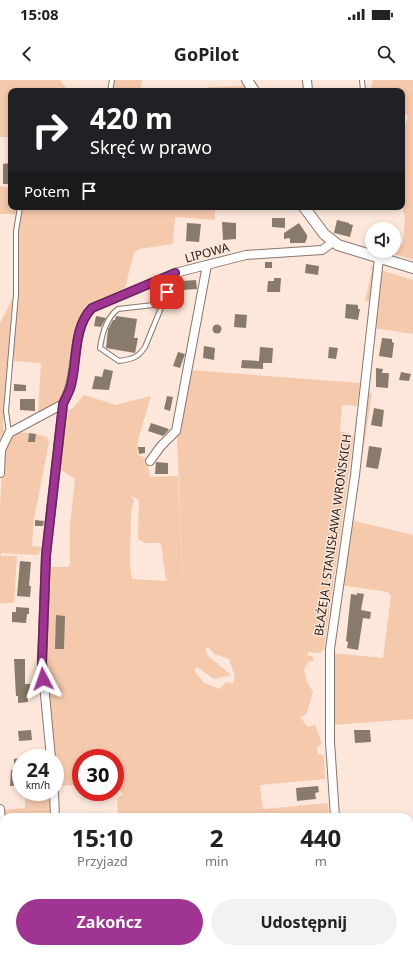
<!DOCTYPE html>
<html lang="pl">
<head>
<meta charset="utf-8">
<style>
	:root { --surface:#fff; --page:#f2f2f2; --text:#222; --muted:#767676; --accent:#a03493 }
	body { margin:0; font-family:"Noto Sans",sans-serif; background:var(--page); color:var(--text); height:100vh; display:flex; flex-direction:column; font-size:15px; white-space:nowrap }
	* { box-sizing:border-box; margin:0 }
	p { font-size:13px; color:var(--muted) }
	.icon { flex:none; width:22px; height:22px; fill:none; stroke:currentColor; stroke-width:2; stroke-linecap:round; stroke-linejoin:round }
	.map { position:relative; flex:1; overflow:hidden }
	.drawer { position:absolute; left:0px; top:733px; width:413px; height:140px; display:flex; flex-direction:column; background:var(--surface); border-radius:12px 12px 0 0; box-shadow:0 2px 6px #0003 }
	.drawer>* { flex:none }
	.hud { position:absolute; left:8px; top:8px; width:397px; height:122px; border-radius:8px; box-shadow:0 2px 6px #0003; background:#202124; color:#fff; overflow:hidden }
	.controls { position:absolute; left:365px; top:142px; display:grid; gap:8px }
	.controls a { display:grid; place-items:center; width:36px; height:36px; border-radius:50%; background:var(--surface); box-shadow:0 2px 6px #0003; font-size:20px }
	.speed { position:absolute; left:12px; top:669px; display:flex; gap:8px; font-size:20px; font-weight:700; text-align:center }
	.speed>* { display:grid; place-content:center; width:52px; height:52px; border-radius:50%; background:var(--surface); box-shadow:0 2px 6px #0003; line-height:1 }
	.speed small { font-size:10px; font-weight:400 }
	.speed .limit { border:6px solid #d22; background:#fff; color:#111 }
	.pin { position:absolute; display:grid; place-items:center; width:34px; height:34px; color:#fff; margin:-17px; border-radius:8px; box-shadow:0 2px 6px #0006 }
	.me { position:absolute; width:44px; margin:-22px; rotate:356deg; stroke-linejoin:round; filter:drop-shadow(0 0 3px #0008) }
	.turn { display:flex; align-items:center; gap:14px; height:84px; padding:0 16px; font-size:18px }
	.turn .icon { width:52px; height:52px; stroke-width:2.5 }
	.turn b { display:block; font-size:28px; line-height:34px }
	.then { display:flex; align-items:center; height:38px; padding:0 16px; background:#0003; gap:8px; font-size:15px }
	.eta { display:flex; justify-content:space-evenly; align-items:center; height:68px; text-align:center }
	.eta b { font-size:24px; font-weight:700; line-height:28px }
	.action { display:flex; gap:8px; margin-top:auto; padding:8px 16px }
	.action a { flex:1; height:46px; border-radius:24px; background:var(--accent); color:#fff; font-size:16px; font-weight:700; line-height:46px; text-align:center }
	.action a+a { background:var(--page); color:var(--text) }
	.status { display:flex; justify-content:space-between; align-items:center; height:28px; padding:0 20px; background:var(--surface); direction:ltr }
	.status svg { height:11px; fill:currentColor }
	header { display:flex; justify-content:space-between; align-items:center; height:52px; padding:0 16px; background:var(--surface); font-size:18px; font-weight:700 }
	.map>svg:first-child { display:block }
	.green { fill:#f5c9ac; fill-rule:evenodd }
	.building { fill:#897b6b }
	.lines { fill:none; stroke-linecap:round; stroke-linejoin:round }
	.service-casing { stroke:#89766a; stroke-width:6 }
	.minor-casing { stroke:#89766a; stroke-width:10 }
	.tertiary-casing { stroke:#89766a; stroke-width:12 }
	.service { stroke:#fff; stroke-width:4 }
	.minor { stroke:#fff; stroke-width:8 }
	.tertiary { stroke:#fff; stroke-width:10 }
	.route-casing { stroke:#682260; stroke-width:10 }
	.route { stroke:#a03493; stroke-width:7 }
	.labels { text-anchor:middle; stroke-width:3; stroke-linejoin:round; paint-order:stroke }
	.street-label { font-size:12px; fill:#261f1a; stroke:#fce7da }
</style>
</head>
<body>
<div class="status"><b>15:08</b><svg viewBox="0 0 49 12"><path d="M0 12V9h3v3zM5 12V6h3v6zM10 12V3h3v9zM15 12V0h3v12zM26 1h20v11H26zM47 4h2v5h-2z"/></svg></div>
<header><svg class="icon" aria-label="back" viewBox="0 0 24 24"><path d="M15 5l-7 7 7 7"/></svg>GoPilot<svg class="icon" aria-label="search" viewBox="0 0 24 24"><circle cx="10" cy="10" r="6"/><path d="M15 15l6 6"/></svg></header>
<div class="map">
<svg width="413" height="873" viewBox="0 0 413 873">
	<rect width="100%" height="100%" fill="#fce7da"/>
	<g class="green">
		<polygon points="0,0 60,0 68,11 11,11 11,57 0,57"/>
		<polygon points="114,0 142,0 140,11 112,11"/>
		<polygon points="373,0 413,0 413,180 388,172 394,171 394,168 403,163 405,137 402,127 405,117 402,110 402,96 405,47 408,36 402,32 402,11 370,11"/>
		<polygon points="245,6 248,11 208,11 209,7"/>
		<polygon points="0,106 11,108 11,127 18,127 15,134 0,134"/>
		<polygon points="22,127 215,127 215,140 175,137 173,164 139,169 134,173 125,208 92,224 84,231 78,244 67,309 61,319 48,330 38,334 41,283 13,281 18,196 19,134"/>
		<polygon points="370,186 375,187 371,222 365,221 372,190"/>
		<polygon points="380,190 413,200 413,254 373,248"/>
		<polygon points="13,218 3,345 4,351 0,361 0,243"/>
		<path d="M189,290L360,303L357,326L342,325L340,351L354,355L324,569L320,573L309,572L307,576H312L314,580L308,582L304,590L307,602L313,612L306,635L300,637L308,647L315,645L322,664L317,667L318,674L324,676L325,699L260,705L263,729L328,723L329,737H116L118,734L117,719L123,714L120,710L114,714L105,712H115V678H81V705L56,706L46,584L47,484L52,487H68L70,484V445L75,399L58,388L67,331L73,328L84,315L116,325L151,316L138,360L137,374L147,379L150,397L178,396L185,549L177,359ZM131,416L139,420L138,459L145,463H161L166,501L132,499L130,486L131,433L134,420ZM208,567L214,574L229,579L235,597L233,603L226,602L220,609L204,603L194,590L197,587L214,599L231,595L208,576L205,569Z"/>
		<polygon points="365,312 372,313 354,432 354,441 413,455 413,639 332,645 332,573 383,578 391,516 388,512 340,505"/>
		<polygon points="17,352 29,353 28,362 35,362 36,354 47,357 49,362 34,439 32,466 42,467 40,473 37,475 1,473 1,476 17,476 14,523 0,523 0,425 3,378 10,356"/>
		<polygon points="49,671 49,678 24,678 24,673"/>
		<polygon points="25,712 52,712 53,737 4,737 2,730 25,728"/>
		<polygon points="0,861 4,862 4,869 251,869 252,873 0,873"/>
	</g>
	<g class="building">
		<polygon points="11,83 11,104 3,104 3,84"/>
		<polygon points="272,138 285,138 285,148 272,147"/>
		<polygon points="337,140 349,143 349,144 353,145 350,157 334,153"/>
		<polygon points="222,142 236,143 236,159 223,160"/>
		<polygon points="187,143 201,144 199,162 186,161"/>
		<polygon points="299,143 307,155 307,158 305,163 290,163 290,158 284,159 284,153"/>
		<rect x="265" y="182" width="7" height="6"/>
		<polygon points="306,184 319,186 318,195 305,193"/>
		<polygon points="274,198 281,198 280,212 267,212 268,201 274,201"/>
		<polygon points="196,200 197,209 182,210 182,201"/>
		<polygon points="346,224 358,225 358,229 360,229 358,240 345,238"/>
		<polygon points="235,234 247,235 246,248 234,247"/>
		<polygon points="96,236 106,238 101,247 94,246"/>
		<polygon points="116,236 137,239 134,258 138,258 135,273 106,268 108,249 113,240 115,240"/>
		<circle cx="217" cy="249" r="4.5"/>
		<polygon points="382,258 392,259 392,262 394,263 392,278 379,276"/>
		<polygon points="204,266 215,268 214,280 203,278"/>
		<polygon points="260,267 273,268 272,283 263,283 263,289 241,288 242,280 259,281"/>
		<polygon points="329,267 338,268 336,279 328,278"/>
		<polygon points="178,272 185,274 180,288 173,286"/>
		<polygon points="376,288 383,289 382,293 389,293 388,308 376,307"/>
		<polygon points="104,289 113,291 109,310 92,309 95,296 102,297"/>
		<polygon points="401,292 411,294 409,301 399,300"/>
		<polygon points="14,304 26,305 26,311 14,311"/>
		<polygon points="167,316 173,317 170,331 164,329"/>
		<polygon points="20,319 35,319 35,331 20,330"/>
		<polygon points="374,328 384,330 382,347 371,345"/>
		<polygon points="151,343 169,349 168,351 163,356 148,351"/>
		<polygon points="29,353 36,354 35,362 28,362"/>
		<polygon points="369,366 382,368 378,389 366,387"/>
		<polygon points="138,367 145,367 145,373 139,374"/>
		<polygon points="156,382 168,383 168,394 155,394"/>
		<polygon points="35,440 44,441 43,446 35,446"/>
		<polygon points="20,481 31,482 29,506 31,506 30,517 17,516"/>
		<polygon points="357,513 364,514 361,530 371,532 370,539 363,538 358,570 347,568 348,562 346,561 351,514 357,515"/>
		<polygon points="16,527 29,528 29,534 27,534 26,543 12,542 12,532 16,532"/>
		<polygon points="56,535 65,536 64,569 55,569"/>
		<polygon points="14,579 25,579 25,604 30,604 30,611 28,611 28,622 18,623 18,616 16,616"/>
		<polygon points="31,650 32,660 19,661 18,651"/>
		<polygon points="354,650 370,650 371,662 355,663"/>
		<polygon points="21,678 21,684 14,684 14,679"/>
		<polygon points="11,690 19,690 21,705 10,706"/>
		<polygon points="318,706 319,712 315,713 316,719 297,721 296,708"/>
	</g>
	<g class="lines">
		<g class="service-casing">
			<g id="service">
				<polyline points="362,0 363,11"/>
				<polyline points="110,11 112,0"/>
				<path d="M162,224L118,229C106,238 102,254 100,268L119,281C132,279 138,278 145,267L175,194"/>
				<polyline points="9,353 6,331 16,214 16,151 20,127"/>
			</g>
		</g>
		<g class="minor-casing">
			<g id="minor">
				<polyline points="307,0 308,11"/>
				<polyline points="150,381 161,366 176,351 207,185"/>
				<polyline points="0,393 1,370 9,353 63,324"/>
				<path d="M51,678L42,583L46,475L63,324C65,319 68,314 69,309C78,284 72,248 92,228L175,193L246,175L322,170L333,162"/>
				<polyline points="54,712 55,737"/>
				<polyline points="0,729 4,789 2,794 3,820"/>
				<polyline points="335,737 330,662 330,569 355,395 379,178"/>
				<polyline points="347,869 347,873"/>
			</g>
		</g>
		<g class="tertiary-casing">
			<g id="tertiary">
				<polyline points="247,0 254,11"/>
				<polyline points="304,127 324,154 338,165 413,188"/>
			</g>
		</g>
		<use href="#service" class="service"/>
		<use href="#minor" class="minor"/>
		<use href="#tertiary" class="tertiary"/>
	</g>
	<g class="lines">
		<g class="route-casing">
			<path id="route" d="M43,599L42,583L46,475L63,324C65,319 68,314 70,309C78,285 72,248 92,228L175,193L167,212"/>
		</g>
		<use href="#route" class="route"/>
	</g>
	<g class="labels">
		<g class="street-label">
			<text transform="translate(207 173) rotate(-15)" y="4">LIPOWA</text>
			<text transform="translate(333 455) rotate(-82)" y="4">BŁAŻEJA I STANISŁAWA WROŃSKICH</text>
		</g>
	</g>
</svg>
<div class="controls">
<a><svg class="icon" aria-label="sound" viewBox="0 0 24 24"><path d="M4 9h4l5-4v14l-5-4H4zM17 9q2 3 0 6"/></svg></a>
</div>
<div class="speed"><div>24<small>km/h</small></div><div class="limit">30</div></div>
<div class="pin" style="left:167px;top:212px;background:#d93025"><svg class="icon" aria-label="arrive" viewBox="0 0 24 24"><path d="M6 21V4h12l-3 4 3 4H6"/></svg></div>
<svg class="me" style="left:43px;top:599px" viewBox="-20 -20 40 40"><path d="M0-17L14 15 0 8-14 15z" fill="#a03493" stroke="#fff" stroke-width="4"/></svg>
<div class="hud">
<div class="turn"><svg class="icon" aria-label="right" viewBox="0 0 24 24"><path d="M7 20v-9h11M14 6l5 5-5 5"/></svg><div><b>420 m</b>Skręć w prawo</div></div>
<div class="then">Potem<svg class="icon" aria-label="arrive" viewBox="0 0 24 24"><path d="M6 21V4h12l-3 4 3 4H6"/></svg></div>
</div>
<section class="drawer">
<div class="eta">
<div><b>15:10</b><p>Przyjazd</p></div>
<div><b>2</b><p>min</p></div>
<div><b>440</b><p>m</p></div>
</div>
<div class="action"><a>Zakończ</a><a>Udostępnij</a></div>
</section>
</div>
</body>
</html>
